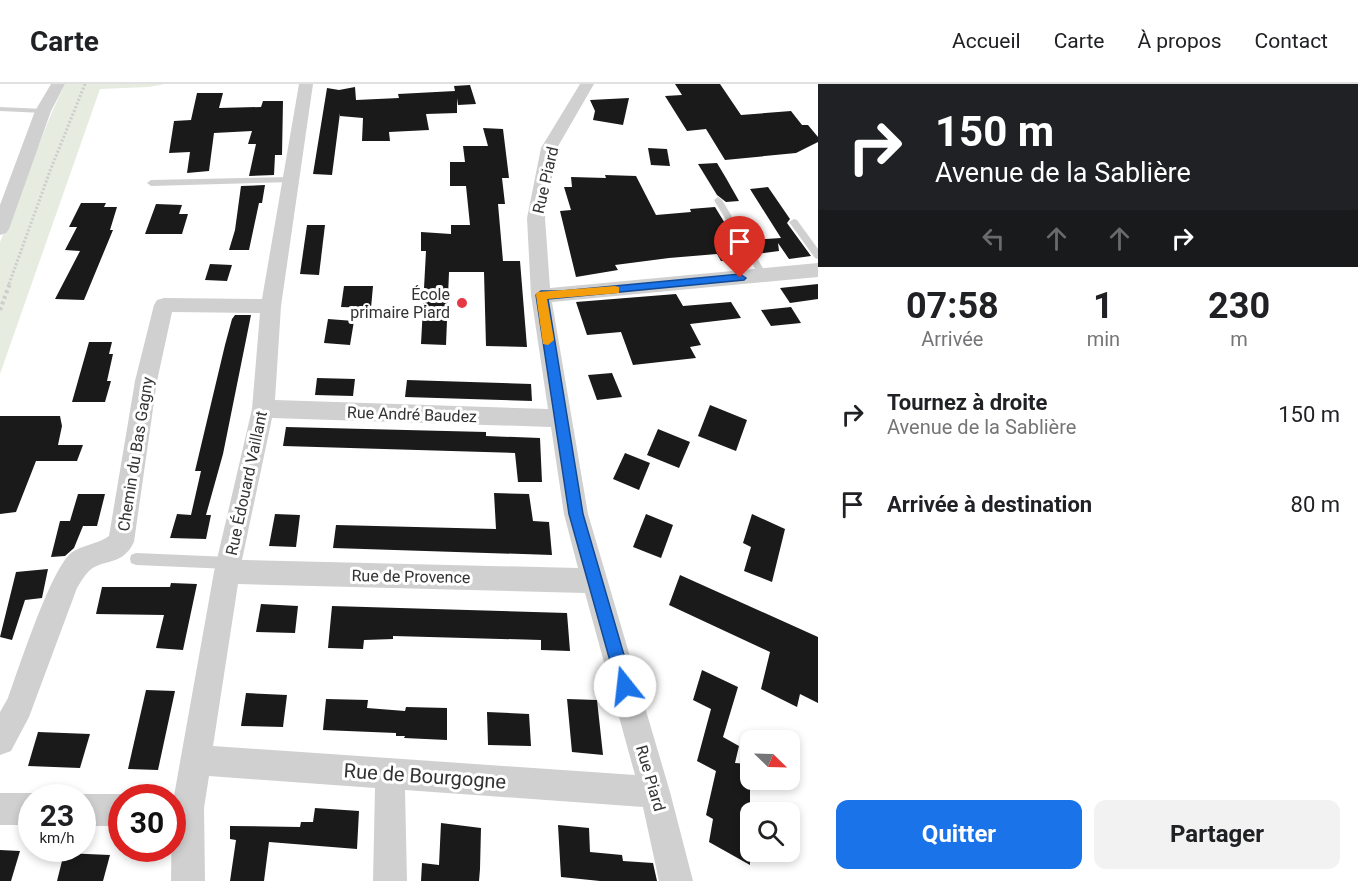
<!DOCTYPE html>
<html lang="fr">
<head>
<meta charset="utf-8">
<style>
	:root { --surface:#fff; --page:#f2f2f2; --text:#202124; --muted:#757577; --line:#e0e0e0; --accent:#1a73e8 }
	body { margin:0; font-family:Roboto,sans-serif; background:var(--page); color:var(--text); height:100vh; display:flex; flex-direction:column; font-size:22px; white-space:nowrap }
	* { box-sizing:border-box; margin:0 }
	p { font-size:20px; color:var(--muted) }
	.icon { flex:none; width:33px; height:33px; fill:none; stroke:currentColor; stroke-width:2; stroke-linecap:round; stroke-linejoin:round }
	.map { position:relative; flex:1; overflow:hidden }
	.side { display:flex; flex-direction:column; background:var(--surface); width:540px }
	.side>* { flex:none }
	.hud { background:#202124; color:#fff; overflow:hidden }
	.needle { width:39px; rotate:113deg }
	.fabs { position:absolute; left:740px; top:646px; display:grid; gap:12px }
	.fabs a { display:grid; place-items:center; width:60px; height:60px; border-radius:12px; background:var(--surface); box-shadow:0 3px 9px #0003; font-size:30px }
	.speed { position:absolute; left:18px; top:700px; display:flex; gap:12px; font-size:30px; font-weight:700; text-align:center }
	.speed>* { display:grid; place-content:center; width:78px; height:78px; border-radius:50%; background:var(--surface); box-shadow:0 3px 9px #0003; line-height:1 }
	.speed small { font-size:15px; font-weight:400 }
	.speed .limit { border:9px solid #d22; background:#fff; color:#111 }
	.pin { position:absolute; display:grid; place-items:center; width:51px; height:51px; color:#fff; margin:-62px -26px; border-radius:50% 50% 50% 0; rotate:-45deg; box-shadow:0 0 6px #0007 }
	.pin .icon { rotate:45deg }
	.me { position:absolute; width:66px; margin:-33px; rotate:344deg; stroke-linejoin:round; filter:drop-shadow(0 0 4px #0008) }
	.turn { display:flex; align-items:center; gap:21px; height:126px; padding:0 18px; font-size:27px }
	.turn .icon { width:78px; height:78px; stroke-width:2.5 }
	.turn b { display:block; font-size:42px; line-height:51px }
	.lanes { display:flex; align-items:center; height:57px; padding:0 18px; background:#0003; justify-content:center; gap:30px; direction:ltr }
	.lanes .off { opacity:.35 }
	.eta { display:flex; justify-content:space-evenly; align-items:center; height:102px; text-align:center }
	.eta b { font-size:36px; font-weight:700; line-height:42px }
	.action { display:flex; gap:12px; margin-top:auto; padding:12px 18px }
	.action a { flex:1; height:69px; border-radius:12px; background:var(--accent); color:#fff; font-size:24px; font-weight:700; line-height:69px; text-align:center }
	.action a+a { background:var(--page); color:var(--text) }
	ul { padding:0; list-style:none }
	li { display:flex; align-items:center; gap:18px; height:90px; padding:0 18px }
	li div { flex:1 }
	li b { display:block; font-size:22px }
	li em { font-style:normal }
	header { display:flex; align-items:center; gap:36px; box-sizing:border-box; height:84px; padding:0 30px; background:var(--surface); border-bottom:2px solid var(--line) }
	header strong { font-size:28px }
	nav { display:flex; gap:33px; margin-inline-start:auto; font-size:21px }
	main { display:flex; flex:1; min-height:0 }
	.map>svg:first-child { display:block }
	.green { fill:#e6ecdf }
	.building { fill:#1a1a1a }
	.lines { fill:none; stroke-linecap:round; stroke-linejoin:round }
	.path-far1 { stroke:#cdcdcd; stroke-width:3; stroke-dasharray:2 2; stroke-linecap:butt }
	.path { stroke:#cdcdcd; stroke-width:4; stroke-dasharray:3 3; stroke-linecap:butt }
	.lane { fill:#d0d0d0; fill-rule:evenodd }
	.street { fill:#d0d0d0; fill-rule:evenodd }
	.route { fill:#1a73e8; stroke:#114b97; stroke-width:1.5 }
	.slow { fill:#f59e0b }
	.poi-dot { fill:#e63946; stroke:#fff; stroke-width:2 }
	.labels { text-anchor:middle; stroke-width:6; stroke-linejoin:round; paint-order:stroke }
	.street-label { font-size:16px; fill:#333; stroke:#fff }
	.poi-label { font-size:16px; fill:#333; stroke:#fff; text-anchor:end }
	.near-street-label { font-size:20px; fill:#333; stroke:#fff }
</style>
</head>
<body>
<header>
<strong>Carte</strong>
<nav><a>Accueil</a><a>Carte</a><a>À propos</a><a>Contact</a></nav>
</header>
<main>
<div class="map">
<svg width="818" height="797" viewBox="0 0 818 797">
	<rect width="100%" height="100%" fill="#fff"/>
	<polygon class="green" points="65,0 165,0 148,3 100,5 0,290 0,158 52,28"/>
	<g class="building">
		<polygon points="675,0 720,0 741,31 791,27 802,41 808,41 818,53 818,58 796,69 725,76 706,45 687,47 665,12 682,11"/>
		<polygon points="470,1 476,20 458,21 457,14 457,29 426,30 429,46 389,48 390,57 362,57 363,34 340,32 340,29 332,91 313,90 327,4 339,6 355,3 356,16 399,14 398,10 455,7 454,2"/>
		<polygon points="197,9 223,9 219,24 261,23 263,17 283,17 282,71 275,71 274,91 249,92 256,60 248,60 252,47 214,49 209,87 187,89 190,68 169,69 174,37 191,36"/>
		<polygon points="629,14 623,41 593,36 595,27 590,16"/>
		<polygon points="483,44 503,45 509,94 502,94 505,120 498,120 503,177 520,177 527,263 486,262 484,188 449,188 446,261 421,260 426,167 421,167 421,148 451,150 451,141 470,141 466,102 450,102 450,78 465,78 463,62 488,62"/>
		<polygon points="648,64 667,65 670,82 651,81"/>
		<polygon points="717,79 726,94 739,117 726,118 717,111 698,80"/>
		<polygon points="605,91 636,92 656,131 691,128 690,125 715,123 745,172 738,173 740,176 721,177 717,170 669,174 615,181 618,186 576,193 560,127 571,126 564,103 572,103 571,93 606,94"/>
		<polygon points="265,101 262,119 259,119 249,166 229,166 235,146 241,102"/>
		<polygon points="768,103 790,135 787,139 811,172 789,175 778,159 779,167 757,170 749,156 781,154 750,105"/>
		<polygon points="81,119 106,119 104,123 117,123 110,146 113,146 84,216 55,215 80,167 65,166 77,143 69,143"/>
		<polygon points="156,120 182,121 179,130 188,130 182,150 145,150"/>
		<polygon points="307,141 325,141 319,191 300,190"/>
		<polygon points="210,180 232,181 227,197 205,196"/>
		<polygon points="818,200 818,215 790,219 780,204"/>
		<polygon points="344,202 373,202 371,224 341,223"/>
		<polygon points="676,210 683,222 731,218 741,234 690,240 701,261 690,263 696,274 633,281 621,248 587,251 576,218"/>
		<polygon points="791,223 801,239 771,242 761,226"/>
		<polygon points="235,231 251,231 223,370 206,431 211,431 206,455 170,454 177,430 191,431 201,387 195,387 225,261 232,235"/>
		<polygon points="328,235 354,237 350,261 324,259"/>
		<polygon points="89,258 112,258 109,270 113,270 107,297 111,297 105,318 72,318"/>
		<polygon points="612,289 622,313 597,316 588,291"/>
		<polygon points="317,294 355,295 353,312 315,311"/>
		<polygon points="407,296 531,300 532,317 405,313"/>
		<polygon points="710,321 747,336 736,367 698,352"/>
		<polygon points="0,332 60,332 62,342 58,361 83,361 77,377 36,377 16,428 0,430"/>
		<polygon points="286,343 486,348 486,352 540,354 542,398 518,398 515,369 283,362"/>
		<polygon points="658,345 690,358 679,384 647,371"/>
		<polygon points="625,369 650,379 639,406 613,395"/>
		<polygon points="494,409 529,410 533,437 549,438 552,471 333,464 336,441 496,445"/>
		<polygon points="78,410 105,410 97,442 83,442 74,464 65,472 51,473 60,437 70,437"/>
		<polygon points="275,430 300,431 296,463 269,462"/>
		<polygon points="646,430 673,441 661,474 633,463"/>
		<polygon points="752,430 785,445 772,498 744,487 751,463 743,459"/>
		<polygon points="48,485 42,514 25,516 12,556 0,553 16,488"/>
		<polygon points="680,491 818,553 818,619 800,610 797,623 761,605 770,568 669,521"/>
		<polygon points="171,499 197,500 183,566 156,564 164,531 96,530 102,503 170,503"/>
		<polygon points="261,520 298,522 295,549 256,548"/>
		<polygon points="332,522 567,529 570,567 541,566 541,556 393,552 393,555 364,556 363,565 328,564"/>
		<polygon points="702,586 738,603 723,653 739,662 735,679 750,680 750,781 709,758 713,735 706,731 716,687 697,677 711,625 693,616"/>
		<polygon points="146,606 175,607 158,686 128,685"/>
		<polygon points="246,609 287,611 283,643 241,642"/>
		<polygon points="326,615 368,616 367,624 405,627 406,623 447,624 447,656 404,654 405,652 396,652 396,649 323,646"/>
		<polygon points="567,615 597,616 603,671 572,668"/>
		<polygon points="487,628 529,630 531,662 488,661"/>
		<polygon points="38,648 90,650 80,684 28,682"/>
		<polygon points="315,724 359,727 357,765 269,758 264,797 230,797 236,756 230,755 230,742 300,743 301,738 313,738"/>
		<polygon points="441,739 481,744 480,785 462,783 480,785 479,797 421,797 422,779 439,781"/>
		<polygon points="558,741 589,744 590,768 622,771 623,777 653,779 657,797 600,797 561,793"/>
		<polygon points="0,766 20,767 11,797 0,797"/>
		<polygon points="64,769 110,771 103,797 57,797"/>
	</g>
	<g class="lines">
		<polyline class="path-far1" points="9,200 50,87 85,0"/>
		<polyline class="path" points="0,226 10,199"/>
		<g class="lane">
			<polygon points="0,23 43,25 47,27 43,29 0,27"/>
			<polygon points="291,93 294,94 294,98 151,102 147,99 151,96"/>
			<polygon points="718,113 722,116 766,189 766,193 760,193 714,116"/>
			<polygon points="794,135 797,136 818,165 818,175 815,174 789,138"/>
			<polygon points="136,469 229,473 234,475 235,479 234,483 229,485 136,481 131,479 130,475 131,471"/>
		</g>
		<g class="street">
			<polygon points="51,0 65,0 51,27 9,145 6,149 0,151 0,121 35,27"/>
			<path d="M299,0H313L281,222L275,316L548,325L531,211L527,134L541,64L580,0H594L557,64L545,134L550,204L818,179V193L552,218L588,430L670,708L693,797H659L643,723L405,706L407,797H373L375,704L209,692L204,724L205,797H171L172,723L214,488L252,325L260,229L172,228L157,297L134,458C122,483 103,474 89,487C84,492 80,499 77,504L29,633L11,667L0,671V628L8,614C19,584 50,487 71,469C82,461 98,460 109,452L135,297L154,221L157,216L164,214L262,215ZM272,334L551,343L564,430L578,484L242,476ZM238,500L585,509L635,691L213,662Z"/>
			<polygon points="0,709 32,709 43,714 32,714 32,741 0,741"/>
			<polygon points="82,710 122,710 131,714 122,714 122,742 82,742 82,714 73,714"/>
		</g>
	</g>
	<polygon class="route" points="740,190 746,194 744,196 548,215 583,430 633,602 631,608 625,611 619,608 617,602 569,430 536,211 541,207 562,207"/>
	<polygon class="slow" points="615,202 619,203 619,209 547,215 554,256 548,261 543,260 536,211 537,208"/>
	<circle class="poi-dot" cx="462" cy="219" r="6"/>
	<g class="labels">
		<g class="street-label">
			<text transform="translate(545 96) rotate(-77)" y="6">Rue Piard</text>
			<text transform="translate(412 330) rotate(2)" y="6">Rue André Baudez</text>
			<text transform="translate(135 370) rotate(-81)" y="6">Chemin du Bas Gagny</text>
			<text transform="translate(246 399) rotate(-78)" y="6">Rue Édouard Vaillant</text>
			<text transform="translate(411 492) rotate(1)" y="6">Rue de Provence</text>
			<text transform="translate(651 694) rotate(74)" y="6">Rue Piard</text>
		</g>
		<g class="poi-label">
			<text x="450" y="216">École<tspan x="450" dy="18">primaire Piard</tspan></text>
		</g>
		<g class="near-street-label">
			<text transform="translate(425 692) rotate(4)" y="7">Rue de Bourgogne</text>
		</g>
	</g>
</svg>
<div class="fabs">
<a><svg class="needle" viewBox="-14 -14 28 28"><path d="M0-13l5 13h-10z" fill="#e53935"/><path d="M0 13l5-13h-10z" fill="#757577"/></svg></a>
<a><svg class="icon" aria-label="search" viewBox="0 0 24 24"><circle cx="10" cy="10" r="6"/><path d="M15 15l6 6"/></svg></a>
</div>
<div class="speed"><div>23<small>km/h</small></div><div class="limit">30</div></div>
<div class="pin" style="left:740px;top:194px;background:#d93025"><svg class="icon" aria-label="arrive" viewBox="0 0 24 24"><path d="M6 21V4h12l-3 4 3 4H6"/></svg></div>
<svg class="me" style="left:625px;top:602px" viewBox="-20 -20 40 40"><circle r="19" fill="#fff"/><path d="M0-13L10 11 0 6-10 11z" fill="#1a73e8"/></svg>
</div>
<section class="side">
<div class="hud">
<div class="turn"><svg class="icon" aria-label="right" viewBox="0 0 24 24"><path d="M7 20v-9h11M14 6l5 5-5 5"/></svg><div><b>150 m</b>Avenue de la Sablière</div></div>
<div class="lanes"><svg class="icon off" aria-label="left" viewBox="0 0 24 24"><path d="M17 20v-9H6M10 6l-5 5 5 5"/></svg><svg class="icon off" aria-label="ahead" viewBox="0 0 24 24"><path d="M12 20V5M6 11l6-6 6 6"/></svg><svg class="icon off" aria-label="ahead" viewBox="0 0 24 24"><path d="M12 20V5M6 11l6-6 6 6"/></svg><svg class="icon" aria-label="right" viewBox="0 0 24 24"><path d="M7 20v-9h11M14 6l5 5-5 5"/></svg></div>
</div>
<div class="eta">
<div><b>07:58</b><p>Arrivée</p></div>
<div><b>1</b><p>min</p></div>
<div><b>230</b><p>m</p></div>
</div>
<ul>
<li><svg class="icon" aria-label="right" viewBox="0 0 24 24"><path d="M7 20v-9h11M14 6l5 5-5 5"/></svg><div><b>Tournez à droite</b><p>Avenue de la Sablière</p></div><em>150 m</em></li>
<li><svg class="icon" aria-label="arrive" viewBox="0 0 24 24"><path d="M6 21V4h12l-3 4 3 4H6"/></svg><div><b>Arrivée à destination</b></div><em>80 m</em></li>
</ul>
<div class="action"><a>Quitter</a><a>Partager</a></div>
</section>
</main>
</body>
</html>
